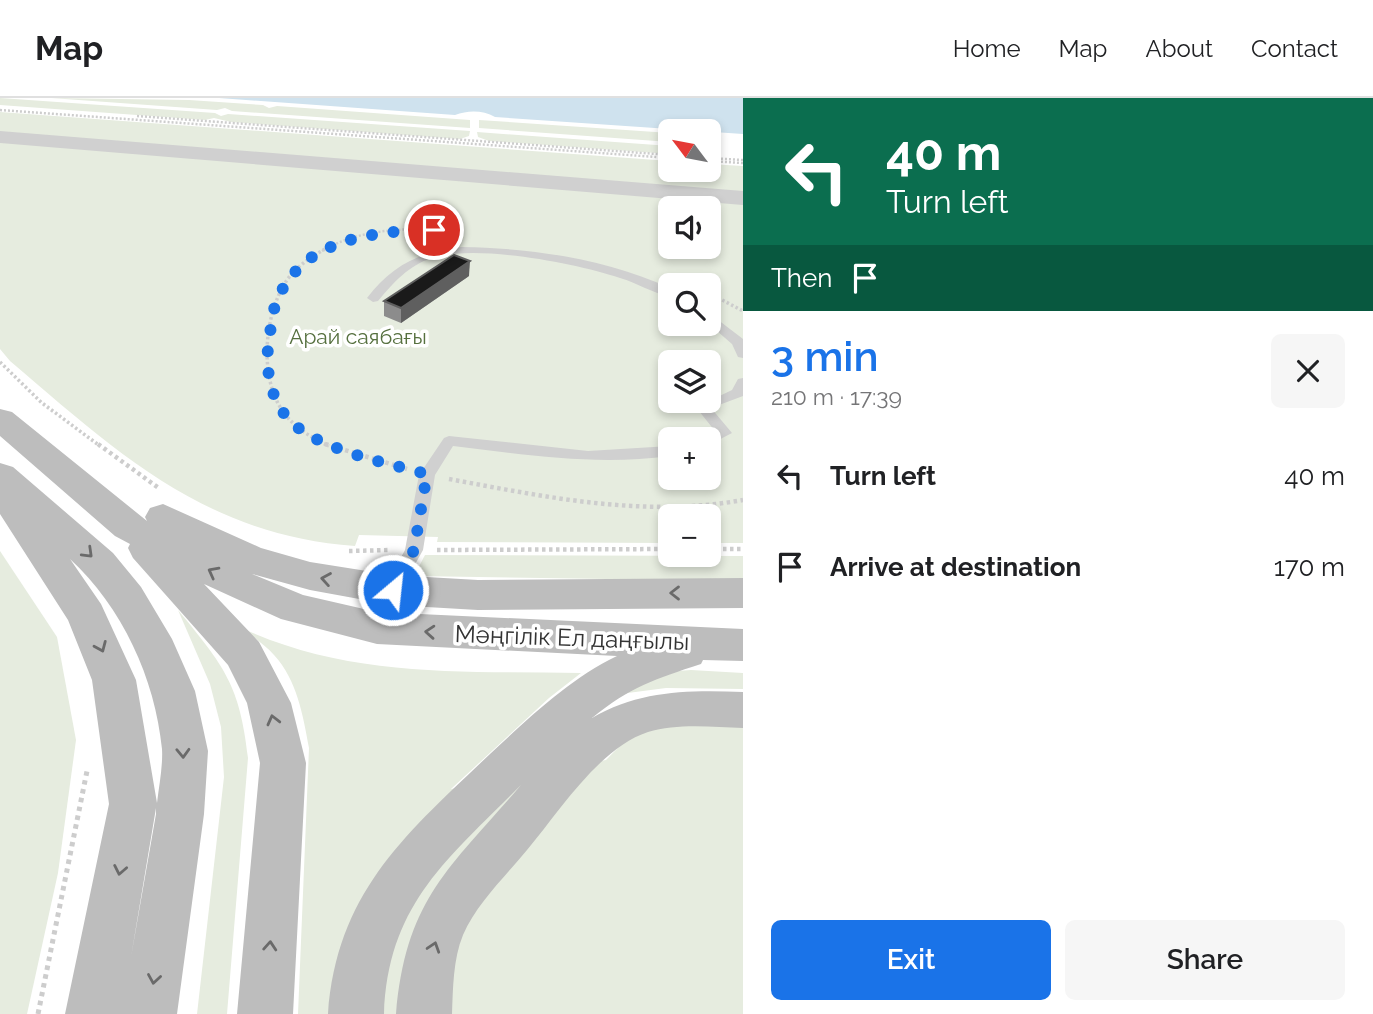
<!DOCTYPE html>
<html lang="en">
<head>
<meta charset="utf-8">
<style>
	:root { --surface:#fff; --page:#f6f6f6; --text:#202124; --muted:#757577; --line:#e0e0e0; --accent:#1a73e8 }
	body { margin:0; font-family:Raleway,sans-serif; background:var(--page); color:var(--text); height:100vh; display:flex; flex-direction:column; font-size:26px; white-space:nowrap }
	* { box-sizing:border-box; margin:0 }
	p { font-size:23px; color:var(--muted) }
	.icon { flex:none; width:38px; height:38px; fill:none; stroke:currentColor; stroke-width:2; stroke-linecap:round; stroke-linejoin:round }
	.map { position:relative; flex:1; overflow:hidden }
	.sheet { display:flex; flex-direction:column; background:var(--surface); width:630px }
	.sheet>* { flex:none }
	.guide { background:#0b6e4f; color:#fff; overflow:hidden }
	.needle { width:46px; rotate:302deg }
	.controls { position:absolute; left:658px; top:21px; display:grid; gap:14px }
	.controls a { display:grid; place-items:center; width:63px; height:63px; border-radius:10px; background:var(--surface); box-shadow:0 4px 10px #0003; font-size:35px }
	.pin { position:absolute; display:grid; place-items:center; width:60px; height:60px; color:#fff; margin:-30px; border:4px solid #fff; border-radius:50%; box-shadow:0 2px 7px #0007 }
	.me { position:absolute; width:77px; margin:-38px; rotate:28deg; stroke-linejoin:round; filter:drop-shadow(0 0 5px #0008) }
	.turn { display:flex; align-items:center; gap:24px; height:147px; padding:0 28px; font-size:32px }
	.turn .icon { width:91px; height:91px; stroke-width:2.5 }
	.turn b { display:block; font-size:49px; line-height:60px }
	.then { display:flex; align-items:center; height:66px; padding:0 28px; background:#0003; gap:14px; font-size:26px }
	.round { display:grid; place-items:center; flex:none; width:74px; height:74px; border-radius:10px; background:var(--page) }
	.summary { display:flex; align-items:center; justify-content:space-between; height:119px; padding:0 28px }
	h1 { font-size:42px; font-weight:600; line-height:52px; color:var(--accent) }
	.primary-button { display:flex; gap:14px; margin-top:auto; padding:14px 28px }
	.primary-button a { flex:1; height:80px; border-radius:10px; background:var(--accent); color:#fff; font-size:28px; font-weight:600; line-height:80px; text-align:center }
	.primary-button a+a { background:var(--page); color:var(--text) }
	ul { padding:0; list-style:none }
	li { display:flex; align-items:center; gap:21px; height:91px; padding:0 28px }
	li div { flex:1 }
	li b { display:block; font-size:26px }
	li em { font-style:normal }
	header { display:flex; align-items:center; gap:42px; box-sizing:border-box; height:98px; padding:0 35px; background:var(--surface); border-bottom:2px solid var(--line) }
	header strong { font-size:33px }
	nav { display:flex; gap:38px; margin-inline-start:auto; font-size:24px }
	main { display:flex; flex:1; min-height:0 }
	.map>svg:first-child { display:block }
	.green { fill:#e6ecdf; fill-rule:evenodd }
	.water { fill:#cfe2ee }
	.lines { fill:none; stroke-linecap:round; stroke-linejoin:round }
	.path-far3 { stroke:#cdcdcd; stroke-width:2.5; stroke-dasharray:2 2; stroke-linecap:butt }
	.path-far2 { stroke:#cdcdcd; stroke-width:3.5; stroke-dasharray:2.5 2.5; stroke-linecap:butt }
	.path-far1 { stroke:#cdcdcd; stroke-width:4.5; stroke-dasharray:3.5 3.5; stroke-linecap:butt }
	.path { stroke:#cdcdcd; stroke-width:5; stroke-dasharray:4.5 4.5; stroke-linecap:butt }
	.lane { fill:#d0d0d0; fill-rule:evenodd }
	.street { fill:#d0d0d0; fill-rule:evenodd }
	.secondary { fill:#bdbdbd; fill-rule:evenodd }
	.wall { fill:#8c8c8c }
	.shaded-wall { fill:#5f5f5f }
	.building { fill:#1a1a1a; stroke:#5f5f5f; stroke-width:2 }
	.oneway { stroke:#6a6a6a }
	.route { stroke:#1a73e8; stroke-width:12; stroke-dasharray:0 21.6 }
	.labels { text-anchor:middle; stroke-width:7; stroke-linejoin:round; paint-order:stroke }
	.far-park-label { font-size:21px; fill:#56703f; stroke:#fff }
	.street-label { font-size:24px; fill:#333; stroke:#fff }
</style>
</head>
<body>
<header>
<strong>Map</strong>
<nav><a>Home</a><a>Map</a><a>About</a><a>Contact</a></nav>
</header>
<main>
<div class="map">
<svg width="743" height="916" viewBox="0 0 743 916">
	<rect width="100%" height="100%" fill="#fff"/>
	<g class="green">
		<polygon points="0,0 215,15 221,18 228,16 470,33 469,38 460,41 231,24 214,20 205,22 0,7"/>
		<polygon points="51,0 189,2 263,7 269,10 277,8 470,22 470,30 232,13 225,10 217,12"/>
		<path d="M0,14L670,63V72H709V66L743,68V445H709V418H670V445L437,444L438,439L359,437L355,448C205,437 118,355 10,263L0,251ZM670,110H709V149H670ZM670,187H709V226H670ZM670,264H709V303H670ZM670,341H709V380H670Z"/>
		<polygon points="479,22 670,35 670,44 479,30"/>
		<polygon points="477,34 670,48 670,56 489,43 478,39"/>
		<polygon points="0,453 57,539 76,642 58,775 27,916 0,916"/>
		<polygon points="425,457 743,458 743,483 414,478"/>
		<path d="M178,512C224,568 240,587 248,660L227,916H197L224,679L221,629L210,586Z"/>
		<path d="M244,531C351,580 466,573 581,575L549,600L451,691L606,662C612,656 619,648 626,643C659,622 705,627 743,629V916H298L309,650C303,617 297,582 274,557C265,547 254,540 244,531Z"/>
		<polygon points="691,572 743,575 743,591 666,590 620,596 652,575"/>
	</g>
	<path class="water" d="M219,0H743V36L495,19C483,12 468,12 455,17Z"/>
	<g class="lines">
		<g class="path-far3">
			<polyline points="0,12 670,60"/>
			<polyline points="137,18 670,57"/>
			<polyline points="709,60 743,62"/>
			<polyline points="709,63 743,65"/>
			<path d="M322,153C363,128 418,130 464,132"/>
		</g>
		<g class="path-far2">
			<path d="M325,151C311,159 297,168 287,182C264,216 259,278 282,312C293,329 312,340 329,348"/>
			<polyline points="682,182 694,187"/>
			<polyline points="709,195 743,213"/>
			<polyline points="0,264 42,305 100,348"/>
		</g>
		<g class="path-far1">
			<polyline points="98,346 160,391"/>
			<polyline points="325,346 407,371"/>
			<path d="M449,381C546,399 644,420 743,402"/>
			<polyline points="709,451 743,451"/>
			<polyline points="437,452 670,451"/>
			<polyline points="349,453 389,452"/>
		</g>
		<polyline class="path" points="38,916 87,673"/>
		<g class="lane">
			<path d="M462,149C532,150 606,161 670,190V199C653,195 637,185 620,180C575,165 477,146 432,160C409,167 393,185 378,203L373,204L367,200C392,167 421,153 462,149Z"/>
			<polygon points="709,215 743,241 743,260 738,259 732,246 709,226"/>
			<polygon points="743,280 743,298 711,310 732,335 709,347 709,341 702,341 715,333 695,308 697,305 709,303 732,292 738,281"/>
			<path d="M449,338L588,353L670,348V358C597,368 526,357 453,348L435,377L423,452L398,497H386L383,492L405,452L419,377L444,340Z"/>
		</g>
		<polygon class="street" points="0,33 743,93 743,107 0,45"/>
		<g class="secondary">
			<path d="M0,311L12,314L147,423L145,419L150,410L163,406L261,450L310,464L392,477L478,482L743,480V510L478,512L392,507L310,492L252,476L303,497L377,514L743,531V563L703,562L701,566C655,581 630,589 592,620C640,592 689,592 743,594V630C713,629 677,625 648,634C599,650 559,714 527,752C505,779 477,805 463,837C453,861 453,891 452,916H396C406,800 450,770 521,687C449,760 388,805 384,916H328C337,793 407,735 490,656C529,620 569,581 617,558L377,546L281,521L204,486L259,544L291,605L306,665L293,916H237L260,665L247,605L228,567L133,460L128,450L130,446L115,438L0,338Z"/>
			<path d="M0,365L13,369L113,455L141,489L172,541L195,593L208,653L204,716L177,916H65L109,706L92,582L68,522L0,416ZM70,461C122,509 155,580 162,651C163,668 159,688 157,705L136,582L101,506ZM156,710V716L131,859Z"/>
		</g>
	</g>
	<polygon class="wall" points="469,178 401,225 384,218 384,203"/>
	<polygon class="shaded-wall" points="470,163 469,178 401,225 401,210"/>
	<polygon class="building" points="454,157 470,163 401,210 384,203"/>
	<defs><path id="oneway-chevron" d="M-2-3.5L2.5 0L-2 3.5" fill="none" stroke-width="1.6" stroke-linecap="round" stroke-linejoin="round" transform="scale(1.75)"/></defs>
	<g class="oneway">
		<use href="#oneway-chevron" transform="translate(88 455) rotate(44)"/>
		<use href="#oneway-chevron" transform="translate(213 474) rotate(-152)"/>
		<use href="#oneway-chevron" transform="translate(326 481) rotate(-170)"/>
		<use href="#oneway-chevron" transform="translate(675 495) rotate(180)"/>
		<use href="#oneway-chevron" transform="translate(430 534) rotate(-176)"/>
		<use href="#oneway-chevron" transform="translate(101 549) rotate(67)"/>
		<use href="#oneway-chevron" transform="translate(273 622) rotate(-104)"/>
		<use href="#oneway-chevron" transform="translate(183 655) rotate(88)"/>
		<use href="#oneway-chevron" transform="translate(120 772) rotate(101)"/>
		<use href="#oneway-chevron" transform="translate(270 848) rotate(-86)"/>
		<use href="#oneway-chevron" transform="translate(434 849) rotate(-72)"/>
		<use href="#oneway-chevron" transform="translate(154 881) rotate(99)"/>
	</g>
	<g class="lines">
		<path class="route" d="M393,492L414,452L427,376C387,365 312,351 286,318C269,298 265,266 269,242C271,230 272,216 276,205C301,140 374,133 434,132"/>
	</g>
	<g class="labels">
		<g class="far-park-label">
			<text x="358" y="246">Арай саябағы</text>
		</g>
		<g class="street-label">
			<text transform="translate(572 540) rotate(2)" y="8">Мәңгілік Ел даңғылы</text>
		</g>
	</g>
</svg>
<div class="controls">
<a><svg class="needle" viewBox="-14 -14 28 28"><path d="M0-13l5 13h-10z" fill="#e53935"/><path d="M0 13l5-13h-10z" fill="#757577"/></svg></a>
<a><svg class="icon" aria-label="sound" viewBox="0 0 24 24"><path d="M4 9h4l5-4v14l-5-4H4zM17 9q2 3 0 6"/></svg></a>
<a><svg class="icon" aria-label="search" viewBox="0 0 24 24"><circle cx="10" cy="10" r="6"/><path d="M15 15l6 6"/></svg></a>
<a><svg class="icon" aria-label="layers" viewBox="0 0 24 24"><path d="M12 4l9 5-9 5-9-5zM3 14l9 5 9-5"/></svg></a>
<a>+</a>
<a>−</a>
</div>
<div class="pin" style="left:434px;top:132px;background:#d93025"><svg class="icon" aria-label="arrive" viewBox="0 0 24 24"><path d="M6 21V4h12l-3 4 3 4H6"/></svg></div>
<svg class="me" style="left:393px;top:492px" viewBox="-20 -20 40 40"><circle r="17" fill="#1a73e8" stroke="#fff" stroke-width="3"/><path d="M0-11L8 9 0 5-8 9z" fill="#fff"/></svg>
</div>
<section class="sheet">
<div class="guide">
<div class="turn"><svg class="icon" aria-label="left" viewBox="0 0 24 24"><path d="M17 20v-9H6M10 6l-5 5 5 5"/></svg><div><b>40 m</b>Turn left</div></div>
<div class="then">Then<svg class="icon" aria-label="arrive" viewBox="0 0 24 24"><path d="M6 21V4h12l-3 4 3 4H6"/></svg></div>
</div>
<div class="summary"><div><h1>3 min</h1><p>210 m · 17:39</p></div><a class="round"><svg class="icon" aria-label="close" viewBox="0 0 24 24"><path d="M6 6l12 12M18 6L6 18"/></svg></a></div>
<ul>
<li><svg class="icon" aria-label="left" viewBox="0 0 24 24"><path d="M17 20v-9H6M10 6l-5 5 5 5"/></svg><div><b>Turn left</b></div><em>40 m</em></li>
<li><svg class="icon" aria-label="arrive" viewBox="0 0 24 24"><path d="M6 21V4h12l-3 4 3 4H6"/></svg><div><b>Arrive at destination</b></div><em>170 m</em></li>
</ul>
<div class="primary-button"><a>Exit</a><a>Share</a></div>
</section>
</main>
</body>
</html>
